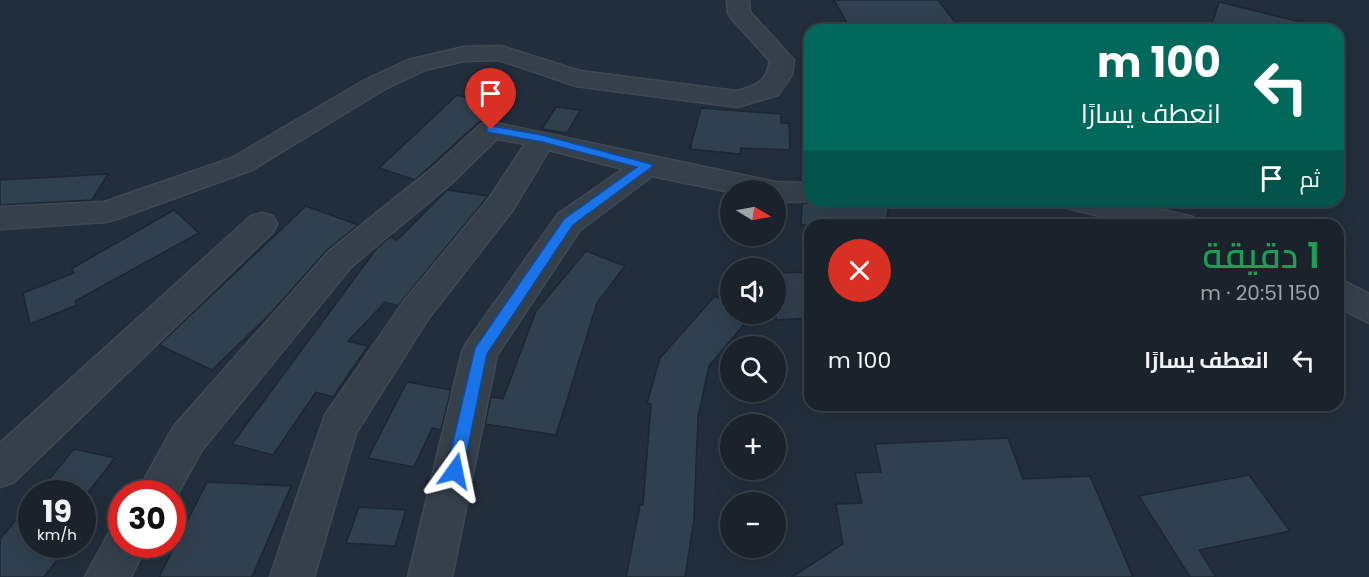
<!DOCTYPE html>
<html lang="ar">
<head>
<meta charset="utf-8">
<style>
	:root { --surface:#1a222c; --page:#232a34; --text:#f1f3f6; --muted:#9fa4a9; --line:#383f48 }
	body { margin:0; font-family:Poppins,Cairo,sans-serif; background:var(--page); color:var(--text); direction:rtl; height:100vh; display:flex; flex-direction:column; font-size:22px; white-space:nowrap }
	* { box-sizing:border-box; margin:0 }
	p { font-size:20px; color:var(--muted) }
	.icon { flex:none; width:33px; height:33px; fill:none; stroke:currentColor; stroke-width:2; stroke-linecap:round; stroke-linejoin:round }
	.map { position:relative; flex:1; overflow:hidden; direction:ltr }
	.drawer { position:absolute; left:804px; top:219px; width:540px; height:192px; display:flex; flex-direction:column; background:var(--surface); border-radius:18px; box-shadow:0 6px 24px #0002,0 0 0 2px var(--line); direction:rtl }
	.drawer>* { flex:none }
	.top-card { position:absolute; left:804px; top:24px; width:540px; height:183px; border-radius:18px; box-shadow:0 6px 24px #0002,0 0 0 2px var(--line); direction:rtl; background:#00695c; color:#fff; overflow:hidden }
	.needle { width:39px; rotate:100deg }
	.controls { position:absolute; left:720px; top:180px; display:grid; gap:12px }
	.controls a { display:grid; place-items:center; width:66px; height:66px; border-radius:50%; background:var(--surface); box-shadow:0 6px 24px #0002,0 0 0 2px var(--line); font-size:30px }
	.speed { position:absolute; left:18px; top:480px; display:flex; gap:12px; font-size:30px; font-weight:700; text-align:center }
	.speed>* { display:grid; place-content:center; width:78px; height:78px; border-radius:50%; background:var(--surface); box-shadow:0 6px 24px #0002,0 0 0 2px var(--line); line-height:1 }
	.speed small { font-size:15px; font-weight:400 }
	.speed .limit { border:9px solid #d22; background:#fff; color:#111 }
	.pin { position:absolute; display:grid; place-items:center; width:51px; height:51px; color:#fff; margin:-62px -26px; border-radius:50% 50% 50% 0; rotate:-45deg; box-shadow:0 0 6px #0007 }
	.pin .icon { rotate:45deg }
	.me { position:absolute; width:66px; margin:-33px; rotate:12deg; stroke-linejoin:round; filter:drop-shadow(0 0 4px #0008) }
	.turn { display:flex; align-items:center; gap:21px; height:126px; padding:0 24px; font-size:27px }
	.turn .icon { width:78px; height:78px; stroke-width:2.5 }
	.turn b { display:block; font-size:42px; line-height:51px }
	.then { display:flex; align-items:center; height:57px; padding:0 24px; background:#0003; gap:12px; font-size:22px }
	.round { display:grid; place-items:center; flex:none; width:63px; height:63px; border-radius:32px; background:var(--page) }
	.overview { display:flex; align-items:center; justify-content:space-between; height:102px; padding:0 24px }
	h1 { font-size:36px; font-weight:600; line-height:45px; color:#1e9e55 }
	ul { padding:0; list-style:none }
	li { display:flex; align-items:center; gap:18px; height:78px; padding:0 24px }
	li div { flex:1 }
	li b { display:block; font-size:22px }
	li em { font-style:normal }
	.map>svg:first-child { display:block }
	.building { fill:#30404f; stroke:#1d2732; stroke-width:1.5 }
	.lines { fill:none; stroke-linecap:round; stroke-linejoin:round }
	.minor-casing { stroke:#3f4954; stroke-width:3 }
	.minor { fill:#35404b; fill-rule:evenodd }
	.route { fill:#1a73e8; stroke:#114b97; stroke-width:1.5 }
</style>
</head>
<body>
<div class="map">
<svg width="1369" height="577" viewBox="0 0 1369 577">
	<rect width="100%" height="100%" fill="#222e3b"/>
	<g class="building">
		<polygon points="834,0 938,0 961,30 915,30 910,23 850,28"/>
		<polygon points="1219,2 1297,21 1296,30 1210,30"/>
		<polygon points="457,95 502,108 489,120 479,122 415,180 379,168"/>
		<polygon points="556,107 580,110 567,133 542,129"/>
		<polygon points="701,108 781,114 781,123 789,123 790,150 741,148 740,154 690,149"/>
		<polygon points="108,174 92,200 0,205 0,180"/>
		<polygon points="447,190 488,196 398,306 385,302 348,341 368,346 333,397 316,392 273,455 232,444 377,248 390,237 397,240"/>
		<polygon points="819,201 888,208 887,225 801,225 802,204"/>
		<polygon points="306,206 358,225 327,250 270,314 212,370 159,345"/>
		<polygon points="174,210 199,233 75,301 77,305 30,324 23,293 74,273 71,269"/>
		<polygon points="586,251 625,266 597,303 556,435 485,424 491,397 503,399 536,311"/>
		<polygon points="810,272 810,318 776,320 776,273"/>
		<polygon points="715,296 730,305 730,314 751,316 709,366 698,417 694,519 685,577 626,577 640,505 643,505 651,404 647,403 660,358"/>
		<polygon points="407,382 451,390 441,430 432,428 414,467 368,458"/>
		<polygon points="1008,438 1023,479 1090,476 1133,577 792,577 843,544 836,504 862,503 855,473 881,472 875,444"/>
		<polygon points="74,449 115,458 87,494 37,494"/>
		<polygon points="1249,475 1290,531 1199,550 1216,577 1190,577 1139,496"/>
		<polygon points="207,482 291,486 252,577 159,577"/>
		<polygon points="32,501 32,544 69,544 44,577 0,577 0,539"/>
		<polygon points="359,507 406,510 395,546 346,543"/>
	</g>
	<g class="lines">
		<g class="minor-casing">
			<g id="minor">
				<path d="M727,0H749L750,12L794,60L792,75L778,95L737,107L576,86L499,60L464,61L425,70L383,90L252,170L117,219L106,222L0,229V207L104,202L232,158L365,80L408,60L464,47L501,46L580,71L736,91C756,86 766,83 770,61L731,18L728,13Z"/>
				<polygon points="491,122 776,182 810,183 810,201 817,201 776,202 776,190 730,192 652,176 580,230 497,355 452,577 408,577 462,352 467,342 558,214 623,169 549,150 512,211 428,319 356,433 314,577 270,577 325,415 404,301 490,197 525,144 497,139 454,181 351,267 202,450 172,504 172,494 136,494 174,426 329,251 434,167 481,124"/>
				<polygon points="1063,201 1123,201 1193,217 1197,225 1137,225 1067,208"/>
				<polygon points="262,213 273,216 277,224 273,232 14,482 0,487 0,443 251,216"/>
				<polygon points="1338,278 1369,294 1369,323 1338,307"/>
				<polygon points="122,525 122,544 147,544 131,577 85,577 111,529"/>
			</g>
		</g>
		<use href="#minor" class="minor"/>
	</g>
	<polygon class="route" points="491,126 542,135 651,164 653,166 573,225 487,354 463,471 460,477 455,479 449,477 446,471 475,348 564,219 637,167 542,142 487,132 487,127"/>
</svg>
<div class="controls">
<a><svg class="needle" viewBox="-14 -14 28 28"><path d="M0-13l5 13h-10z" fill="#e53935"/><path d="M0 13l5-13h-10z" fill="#9fa4a9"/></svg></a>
<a><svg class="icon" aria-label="sound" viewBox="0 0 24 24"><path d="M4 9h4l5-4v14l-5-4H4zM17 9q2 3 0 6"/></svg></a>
<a><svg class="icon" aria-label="search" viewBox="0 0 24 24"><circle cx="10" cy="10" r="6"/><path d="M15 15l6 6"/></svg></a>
<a>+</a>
<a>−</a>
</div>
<div class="speed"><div>19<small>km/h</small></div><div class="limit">30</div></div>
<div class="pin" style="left:491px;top:130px;background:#d93025"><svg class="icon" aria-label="arrive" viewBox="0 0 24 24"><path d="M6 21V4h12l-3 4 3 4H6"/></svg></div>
<svg class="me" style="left:455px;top:471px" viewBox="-20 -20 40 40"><path d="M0-17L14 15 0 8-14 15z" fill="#1a73e8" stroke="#fff" stroke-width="4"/></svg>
<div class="top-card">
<div class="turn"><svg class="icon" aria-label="left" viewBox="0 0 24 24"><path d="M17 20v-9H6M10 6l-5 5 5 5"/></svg><div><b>100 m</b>انعطف يسارًا</div></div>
<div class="then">ثم<svg class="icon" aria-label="arrive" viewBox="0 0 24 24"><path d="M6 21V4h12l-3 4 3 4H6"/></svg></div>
</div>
<section class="drawer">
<div class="overview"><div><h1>1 دقيقة</h1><p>150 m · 20:51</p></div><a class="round" style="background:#d93025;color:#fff"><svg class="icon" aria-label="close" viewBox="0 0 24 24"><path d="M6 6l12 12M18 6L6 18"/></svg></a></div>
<ul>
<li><svg class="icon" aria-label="left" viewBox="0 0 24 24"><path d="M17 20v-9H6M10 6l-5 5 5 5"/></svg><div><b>انعطف يسارًا</b></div><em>100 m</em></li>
</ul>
</section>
</div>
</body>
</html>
